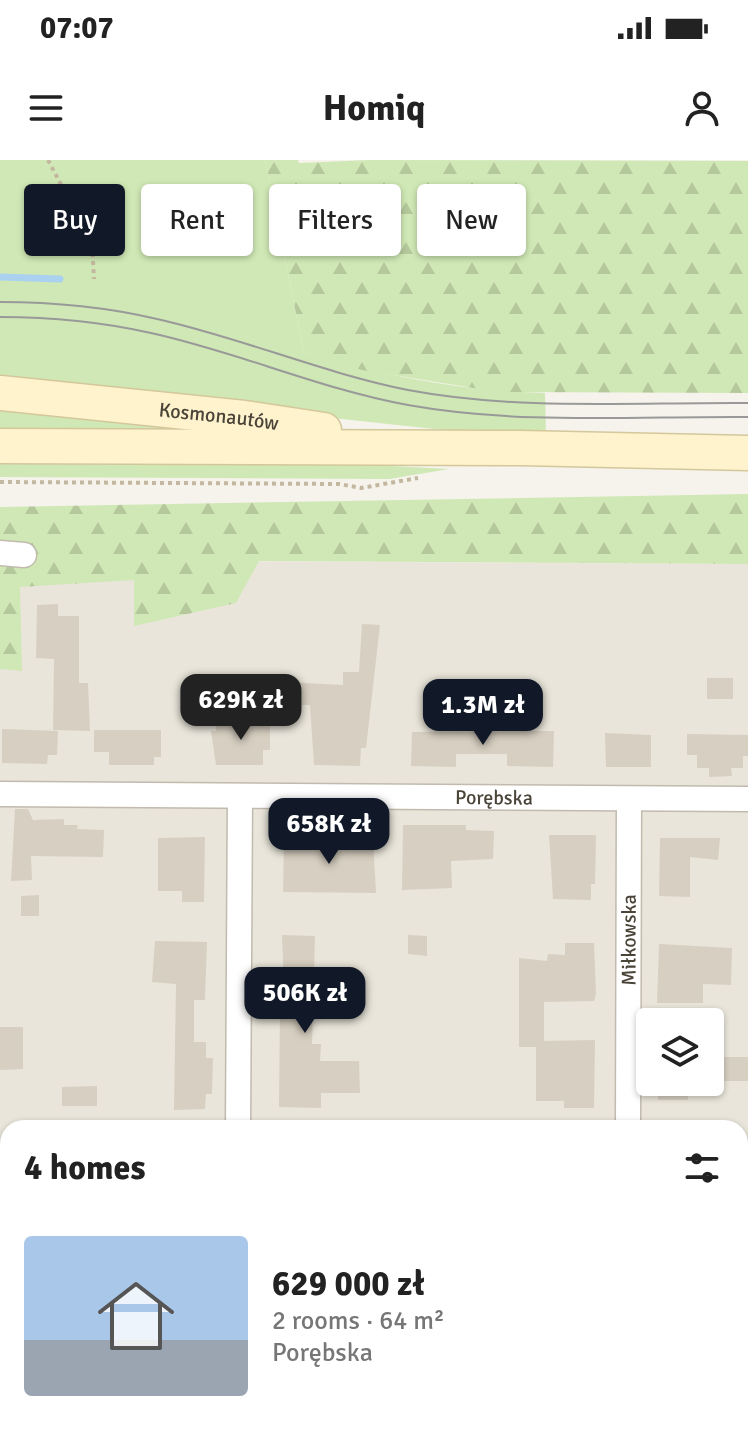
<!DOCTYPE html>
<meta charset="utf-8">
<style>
:root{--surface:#fff;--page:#f2f2f2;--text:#222;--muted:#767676;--accent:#111827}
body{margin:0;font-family:Signika,sans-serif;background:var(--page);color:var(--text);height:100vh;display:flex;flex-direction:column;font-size:30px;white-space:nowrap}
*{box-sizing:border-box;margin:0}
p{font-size:26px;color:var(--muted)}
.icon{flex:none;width:44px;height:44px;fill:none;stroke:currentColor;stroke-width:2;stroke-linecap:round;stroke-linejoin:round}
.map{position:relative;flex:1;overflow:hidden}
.panel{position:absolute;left:0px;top:960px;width:748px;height:314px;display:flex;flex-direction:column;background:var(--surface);border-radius:24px 24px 0 0;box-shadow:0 2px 6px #0004}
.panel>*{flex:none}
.hud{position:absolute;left:24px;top:24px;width:700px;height:72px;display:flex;gap:16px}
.controls{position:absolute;left:636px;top:848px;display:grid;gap:16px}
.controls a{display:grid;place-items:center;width:88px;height:88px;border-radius:8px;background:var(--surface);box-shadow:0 2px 6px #0004;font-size:40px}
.price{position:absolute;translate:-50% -68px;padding:0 18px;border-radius:16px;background:var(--accent);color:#fff;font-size:26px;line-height:52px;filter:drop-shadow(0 2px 4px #0008)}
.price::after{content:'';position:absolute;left:50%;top:48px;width:24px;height:18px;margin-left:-12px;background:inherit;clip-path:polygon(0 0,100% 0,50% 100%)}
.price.current{background:#222;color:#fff}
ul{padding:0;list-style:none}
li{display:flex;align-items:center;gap:24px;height:200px;padding:0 24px}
li span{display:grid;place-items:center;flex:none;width:224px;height:160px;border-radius:8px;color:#555}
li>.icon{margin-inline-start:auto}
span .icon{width:96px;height:96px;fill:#fffc;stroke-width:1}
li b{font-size:34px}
h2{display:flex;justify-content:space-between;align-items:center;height:96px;padding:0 24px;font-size:34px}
.chip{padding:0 28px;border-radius:8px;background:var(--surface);box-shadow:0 2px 6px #0004;font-size:28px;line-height:72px}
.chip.current{background:var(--accent);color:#fff}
.status{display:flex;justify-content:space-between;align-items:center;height:56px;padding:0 40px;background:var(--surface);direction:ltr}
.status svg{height:22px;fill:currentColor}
header{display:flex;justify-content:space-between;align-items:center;height:104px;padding:0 24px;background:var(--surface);font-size:36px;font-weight:800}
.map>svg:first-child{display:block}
.residential{fill:#e9e5da;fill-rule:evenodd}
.green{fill:#d0e8b5}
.forest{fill:url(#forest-firs)}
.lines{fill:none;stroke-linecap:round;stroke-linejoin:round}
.stream{stroke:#aad2f0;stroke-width:7}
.building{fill:#d7cfc1}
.street-casing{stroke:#c1bbae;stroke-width:27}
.secondary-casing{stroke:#d4c79c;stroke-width:37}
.path{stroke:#c3b79f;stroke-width:4;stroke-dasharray:4 4;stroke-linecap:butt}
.street{stroke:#fff;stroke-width:24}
.secondary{stroke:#fef3cd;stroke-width:34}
.tram{stroke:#999;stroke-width:2}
.labels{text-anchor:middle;stroke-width:6;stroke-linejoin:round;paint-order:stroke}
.street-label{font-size:20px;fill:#4a4439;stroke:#fff}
</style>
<div class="status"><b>07:07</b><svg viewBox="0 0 49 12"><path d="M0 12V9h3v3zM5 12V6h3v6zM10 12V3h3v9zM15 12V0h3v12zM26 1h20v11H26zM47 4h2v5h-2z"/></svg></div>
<header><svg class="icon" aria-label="menu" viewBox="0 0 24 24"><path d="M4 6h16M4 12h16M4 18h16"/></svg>Homiq<svg class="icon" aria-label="person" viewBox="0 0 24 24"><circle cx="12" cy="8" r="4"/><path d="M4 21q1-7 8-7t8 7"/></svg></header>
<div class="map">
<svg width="748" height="1273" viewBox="0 0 748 1273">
<defs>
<pattern id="forest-firs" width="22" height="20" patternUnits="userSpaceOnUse" patternTransform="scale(2)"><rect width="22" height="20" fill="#d0e8b5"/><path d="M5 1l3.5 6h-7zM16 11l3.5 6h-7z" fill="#b4c89c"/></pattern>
</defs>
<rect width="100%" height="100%" fill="#f5f3eb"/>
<path class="residential" d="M0 400 748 404V1273H0ZM650 862H710V922H650ZM8 968H740V1266H8Z"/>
<g class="green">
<path d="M0 0H265L304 193C384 216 462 231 545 233L546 276 453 271 0 222Z"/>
<path d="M0 246 239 273 0 271Z"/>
<path d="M0 302 353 304 449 309 389 319 0 317Z"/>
</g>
<g class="forest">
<path d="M265 0H298L299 3 370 0 748 1V233L498 232 362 210 304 193Z"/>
<path d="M748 334V404L259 401 236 443 134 466V420L20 427 22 511 0 509V347Z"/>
</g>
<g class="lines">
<path class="stream" d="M0 117 60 119"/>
</g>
<g class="building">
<path d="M58 444V456H79V523H88L90 571 53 570 54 499 36 498 37 445Z"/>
<path d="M362 464 380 465 366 588H361L360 606 314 605 310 545H288V522L343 525V512H359Z"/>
<rect x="707" y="518" width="26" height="21"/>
<path d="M216 559 270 560V590H263V605H216L211 571H216Z"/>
<path d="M2 569 58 571 57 595H48L47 604 2 603Z"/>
<path d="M94 570H161V597H154V605H109V592H94Z"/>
<path d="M554 571 553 607 507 606V594H456V607L411 606 412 572Z"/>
<path d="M605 573 651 575V607H606Z"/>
<path d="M687 574 748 575V596H743V608H731L732 616 709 617V608H697V595H687Z"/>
<path d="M15 649H28L33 660 64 659V665H78L77 669 104 670 103 697 31 696 32 720 11 721Z"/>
<path d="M403 665H466V670L494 671 493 699 451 701 452 728 402 730Z"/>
<path d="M549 675H596L595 724H591V740L553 739Z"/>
<path d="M205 677 204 742H182V731H158V678Z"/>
<path d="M660 678H720L718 700 690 697V737L659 736Z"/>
<path d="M284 679H373L376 733 283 732Z"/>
<path d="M39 735V756H21V736Z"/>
<path d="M282 775 315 776 312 884H321L320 901H359L360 933H321V948L279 947 280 848H272L273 827H284Z"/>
<path d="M408 775 427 776V796L408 794Z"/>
<path d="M155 781 207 782 205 840H194V882H206V898H213L212 934H206L205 949 174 950 176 824 152 822Z"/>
<path d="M565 783H594L596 834 594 841 544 842V881L595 880 594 948H564V941H536V887H519V798L547 801 548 794 565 795Z"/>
<path d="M659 784 732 788 731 825 703 824V843H657Z"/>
<path d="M0 867H23V909L0 910Z"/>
<rect x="710" y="897" width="38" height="24"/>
<rect x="658" y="922" width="30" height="18"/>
<path d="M97 926V946H62V927Z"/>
</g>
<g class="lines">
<g class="street-casing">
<g id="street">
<path d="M0 393 24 395"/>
<path id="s1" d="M0 634 748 639"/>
<path d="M238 968 240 636"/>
<path id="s2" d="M628 968 629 639"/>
<path d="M179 1273V1266"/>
<path d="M233 1273V1266"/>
<path d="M626 1273V1266"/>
</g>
</g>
<g class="secondary-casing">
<g id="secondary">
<path id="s3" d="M0 233 244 258 324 270"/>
<path d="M0 286 520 288 748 293"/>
</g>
</g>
<g class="path">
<path d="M48 0 92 83 94 119"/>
<path d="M0 322 339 324 361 328 418 318"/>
</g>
<use href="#street" class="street"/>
<use href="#secondary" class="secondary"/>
<g class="tram">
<path d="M0 142C52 142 106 147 157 159 242 178 323 213 408 230 519 251 636 242 748 243"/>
<path d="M0 157C50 157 102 162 151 173 238 192 320 229 408 245 519 265 636 256 748 257"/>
</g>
</g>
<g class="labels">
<g class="street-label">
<text dy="7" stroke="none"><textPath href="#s3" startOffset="220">Kosmonautów</textPath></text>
<text dy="7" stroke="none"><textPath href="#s1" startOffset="494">Porębska</textPath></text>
<text dy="7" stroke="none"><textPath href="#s2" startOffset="188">Miłkowska</textPath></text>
</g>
</g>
</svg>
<div class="controls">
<a><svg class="icon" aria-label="layers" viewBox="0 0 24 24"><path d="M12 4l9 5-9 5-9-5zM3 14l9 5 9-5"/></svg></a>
</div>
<b class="price current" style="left:241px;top:582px">629K zł</b>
<b class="price" style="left:483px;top:587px">1.3M zł</b>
<b class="price" style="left:329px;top:706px">658K zł</b>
<b class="price" style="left:305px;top:875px">506K zł</b>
<div class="hud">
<a class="chip current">Buy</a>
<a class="chip">Rent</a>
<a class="chip">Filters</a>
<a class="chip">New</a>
</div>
<section class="panel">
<h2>4 homes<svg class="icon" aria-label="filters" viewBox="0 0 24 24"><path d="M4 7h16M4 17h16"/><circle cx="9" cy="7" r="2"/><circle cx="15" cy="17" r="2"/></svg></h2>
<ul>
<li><span style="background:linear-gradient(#a9c7e8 65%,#9aa5b1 0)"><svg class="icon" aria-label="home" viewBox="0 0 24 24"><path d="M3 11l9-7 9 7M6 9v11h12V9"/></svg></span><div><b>629 000 zł</b><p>2 rooms · 64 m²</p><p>Porębska</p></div></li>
</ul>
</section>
</div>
